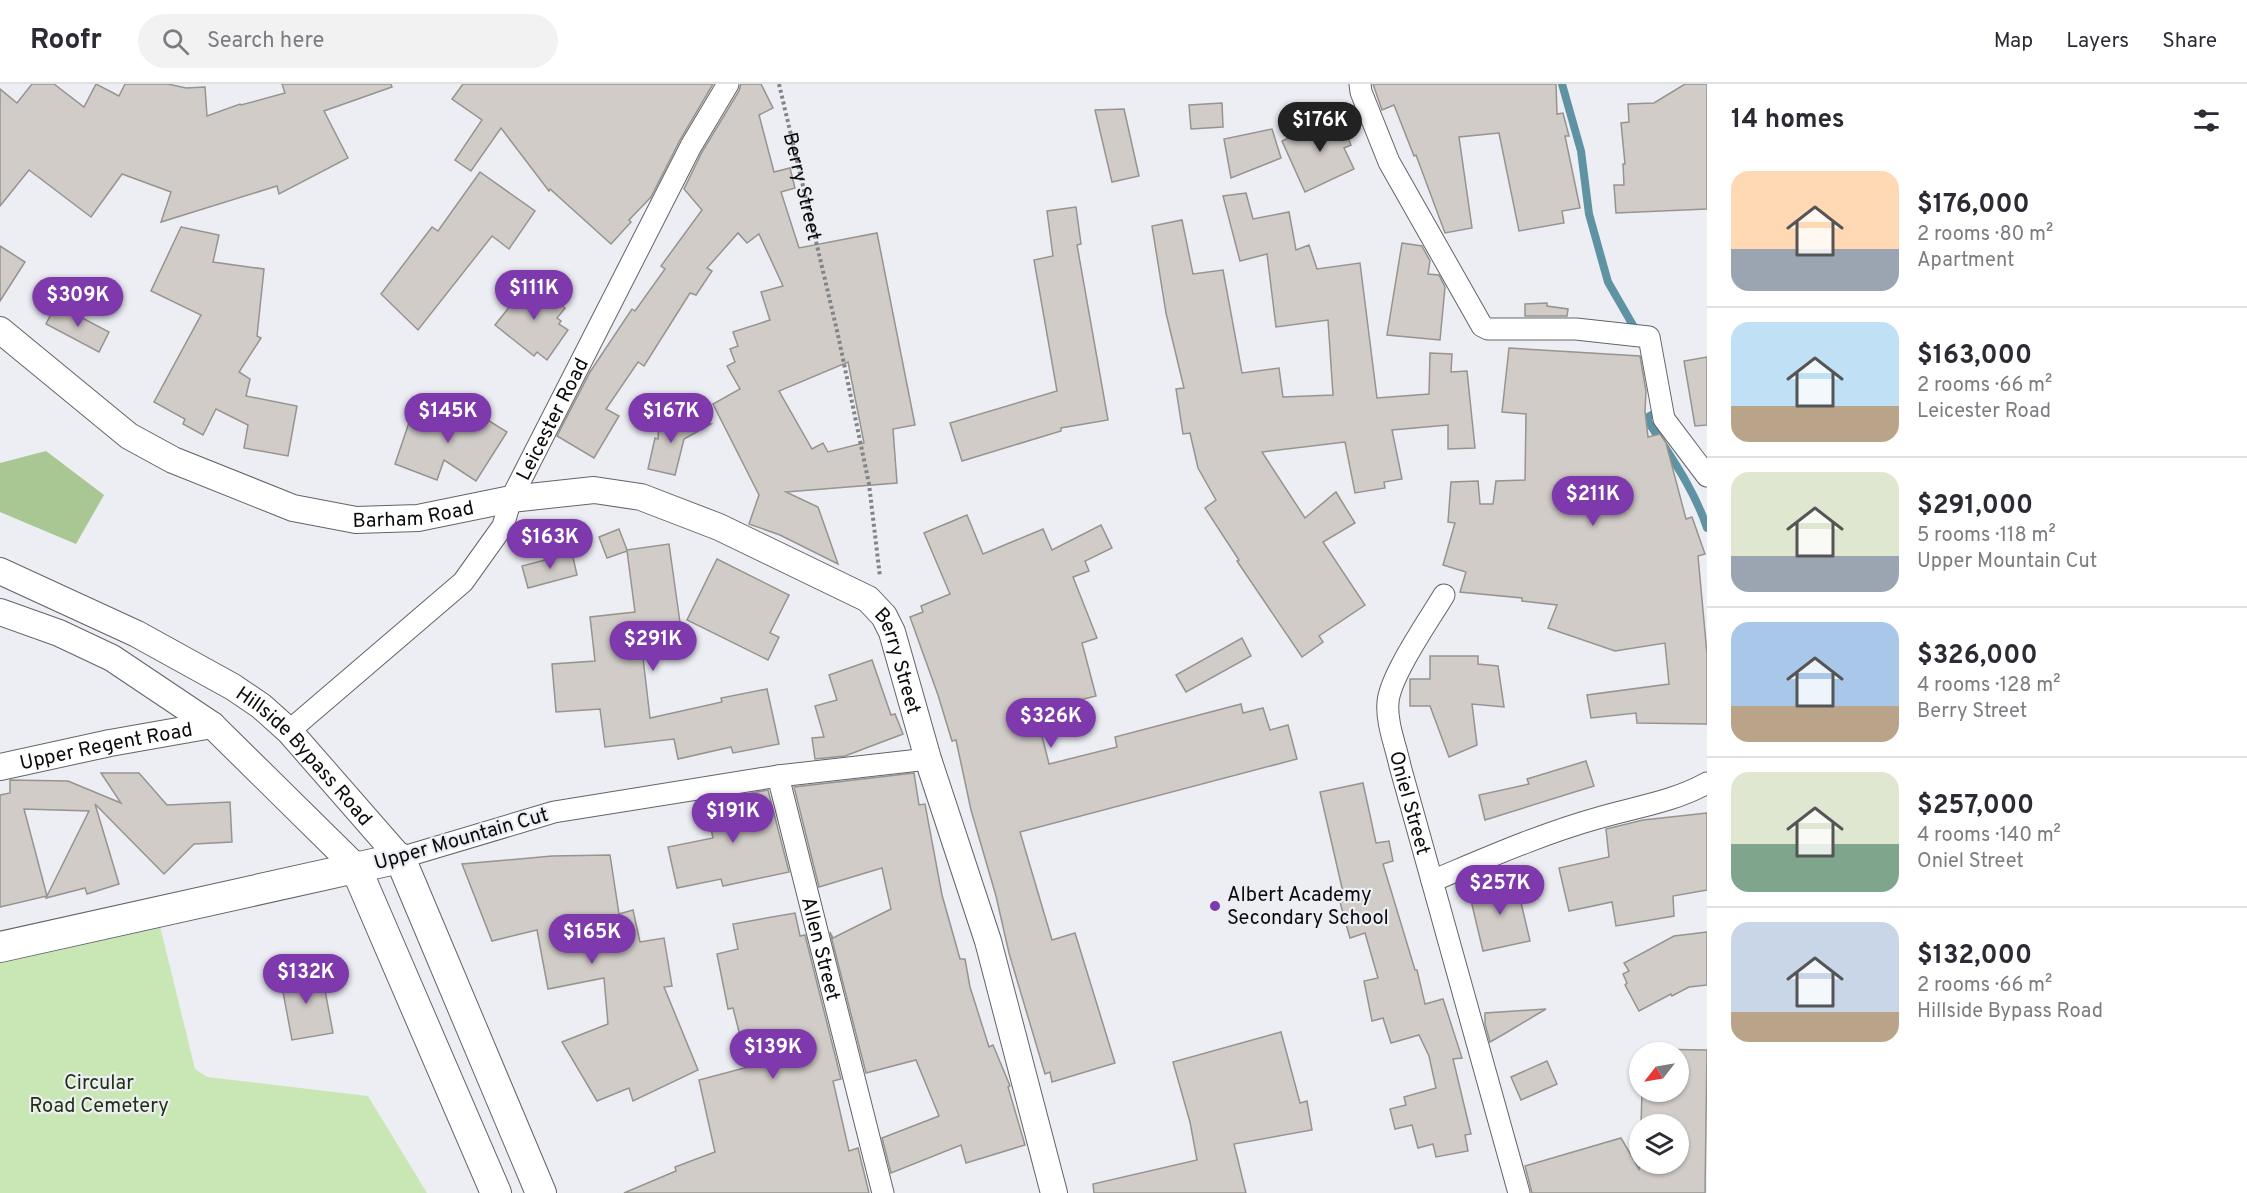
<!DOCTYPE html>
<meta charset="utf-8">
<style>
:root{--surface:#fff;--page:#f2f2f3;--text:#2b2b33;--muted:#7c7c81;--line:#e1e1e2;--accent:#7e39ac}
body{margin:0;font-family:Overpass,sans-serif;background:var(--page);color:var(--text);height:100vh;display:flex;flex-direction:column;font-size:22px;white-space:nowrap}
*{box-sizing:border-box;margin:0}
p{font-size:20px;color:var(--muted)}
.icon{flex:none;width:33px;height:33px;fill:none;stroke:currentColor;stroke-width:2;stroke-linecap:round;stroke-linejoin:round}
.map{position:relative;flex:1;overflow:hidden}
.sheet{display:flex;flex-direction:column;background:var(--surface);width:540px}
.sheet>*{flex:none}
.needle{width:39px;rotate:239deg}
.controls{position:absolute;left:1629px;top:958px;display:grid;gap:12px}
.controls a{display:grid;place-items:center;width:60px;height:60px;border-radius:50%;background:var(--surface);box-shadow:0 2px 4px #0004;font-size:30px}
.price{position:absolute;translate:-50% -51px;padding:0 14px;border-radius:21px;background:var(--accent);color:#fff;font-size:20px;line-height:39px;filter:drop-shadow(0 2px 3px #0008)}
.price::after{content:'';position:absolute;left:50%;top:36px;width:18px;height:14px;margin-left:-9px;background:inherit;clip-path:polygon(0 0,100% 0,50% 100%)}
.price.active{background:#222;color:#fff}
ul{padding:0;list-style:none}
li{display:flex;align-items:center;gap:18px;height:150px;padding:0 24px}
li+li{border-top:2px solid var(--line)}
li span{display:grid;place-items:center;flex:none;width:168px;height:120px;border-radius:18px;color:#555}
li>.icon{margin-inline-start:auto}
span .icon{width:72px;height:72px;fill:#fffc;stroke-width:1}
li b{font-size:26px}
h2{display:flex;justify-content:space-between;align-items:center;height:72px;padding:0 24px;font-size:26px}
header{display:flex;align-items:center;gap:36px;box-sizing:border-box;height:84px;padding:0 30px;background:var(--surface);border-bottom:2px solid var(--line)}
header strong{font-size:28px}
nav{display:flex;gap:33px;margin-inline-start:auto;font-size:21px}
.search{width:420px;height:54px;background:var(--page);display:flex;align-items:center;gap:15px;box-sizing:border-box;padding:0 21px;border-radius:33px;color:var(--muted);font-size:22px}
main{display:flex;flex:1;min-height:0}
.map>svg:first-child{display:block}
.green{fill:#c9e7b4}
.forest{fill:#a8c792}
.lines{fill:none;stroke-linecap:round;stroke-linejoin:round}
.stream{stroke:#5f92a3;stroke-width:8}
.building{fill:#d1ccc8;stroke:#97938f;stroke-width:1.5;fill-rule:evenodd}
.minor-casing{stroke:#626469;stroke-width:23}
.tertiary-casing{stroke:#626469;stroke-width:28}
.secondary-casing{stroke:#626469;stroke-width:32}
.path{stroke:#838488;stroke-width:4;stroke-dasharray:3 3;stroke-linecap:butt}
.minor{stroke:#fff;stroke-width:21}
.tertiary{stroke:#fff;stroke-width:26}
.secondary{stroke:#fff;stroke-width:30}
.poi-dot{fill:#7e39ac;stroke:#eceef4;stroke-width:2}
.labels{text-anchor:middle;stroke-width:4.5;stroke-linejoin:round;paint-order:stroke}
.street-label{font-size:20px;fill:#0b0b0d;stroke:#eceef4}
.poi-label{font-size:20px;fill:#0b0b0d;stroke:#eceef4;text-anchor:start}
.park-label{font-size:20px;fill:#1d310b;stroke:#eceef4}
</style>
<header>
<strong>Roofr</strong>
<div class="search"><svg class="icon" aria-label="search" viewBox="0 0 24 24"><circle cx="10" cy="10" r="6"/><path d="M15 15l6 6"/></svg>Search here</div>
<nav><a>Map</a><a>Layers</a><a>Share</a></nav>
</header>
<main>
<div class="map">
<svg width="1707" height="1109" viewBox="0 0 1707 1109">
<rect width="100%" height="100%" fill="#eceef4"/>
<path class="green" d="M159 838 195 985 207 993 368 1012 427 1109H0V873Z"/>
<path class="forest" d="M46 367 104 411 76 460 0 428V379Z"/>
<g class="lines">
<g class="stream">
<path d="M1562 0 1581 67 1589 130 1608 198 1638 250"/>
<path d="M1661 326 1646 334C1668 369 1694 404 1707 444"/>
</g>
</g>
<g class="building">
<path d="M32 0H54L84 23 96 0 119 12 125 0H168L186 4 205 3 207 32 240 20 241 21 285 9 282 0H391L392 3 324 27 348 74 279 110 277 102 161 138 171 108 122 90 91 133 29 86 0 122V5L17 19Z"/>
<path d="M463 0H713L680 56 651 113 629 136 631 138 611 160 550 105 549 107 501 44 471 87 455 76 482 36 452 15Z"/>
<path d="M741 0H761L773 24 759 31 774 88 790 84 795 104 781 108 799 164 877 149 915 341 893 345 897 399 786 408 818 423 838 480 780 451 749 440 759 411 713 320 740 305 727 282 735 278 730 265 738 262 733 248 770 236 761 208 783 202 759 150 747 159 738 149 707 184 712 187 696 211 690 209 644 282 638 278 606 325 619 332 594 374 557 352 590 288 632 225 635 227 665 185 661 182 702 126 684 105 702 68 739 7ZM848 278 864 359 828 368 823 359 812 365 779 307Z"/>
<path d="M1373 0H1556L1557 30 1563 29 1569 52H1565L1580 124 1562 127 1564 139 1519 147 1499 49 1459 53 1472 144 1445 149 1416 71 1414 72 1394 21 1382 26Z"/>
<path d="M1685 0H1707V125L1616 129 1614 101H1624L1623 80H1625L1621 39 1629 38 1628 20 1654 19Z"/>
<path d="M1222 19 1223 43 1191 45 1189 21Z"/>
<path d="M1124 25 1139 92 1112 98 1095 26Z"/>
<path d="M1338 31 1351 61 1344 64 1354 85 1305 108 1282 57Z"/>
<path d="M1272 45 1281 74 1231 94 1224 55Z"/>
<path d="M480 88 535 127 509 165 492 152 418 246 381 210 432 143 438 147Z"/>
<path d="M1246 109 1253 135 1289 128 1296 166 1309 161 1317 185 1360 179 1377 314 1429 310 1430 269 1452 270 1451 288 1467 287 1475 364 1448 365V341L1392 346 1402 395 1384 398 1385 404 1355 409 1345 358 1262 368 1305 434 1336 408 1355 439 1323 458 1365 521 1319 552 1323 558 1302 573 1237 477 1239 476 1205 424 1216 416 1198 384 1190 349 1183 350 1176 305 1184 304 1166 229 1152 142 1182 136 1193 190 1223 186 1242 289 1279 284 1283 313 1333 311 1328 236 1276 243 1267 170 1240 177 1223 112Z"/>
<path d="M1076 123 1081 160 1077 161 1108 336 1061 344V347L962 377 950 339 1057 307 1034 176 1053 172 1047 127Z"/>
<path d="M181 143 219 151 213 178 264 185 257 252 261 254 239 288 250 295 246 312 297 322 288 372 244 364 248 341 216 325 203 351 183 340 185 335 154 318 201 231 151 207Z"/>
<path d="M1402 159 1422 162 1430 177 1428 190 1439 191 1445 203 1440 256 1387 251Z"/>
<path d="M0 162 25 178 0 217Z"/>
<path d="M531 196 565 224 557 234 561 237 559 240 568 246 547 276 537 268 534 272 495 241Z"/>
<path d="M1547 219V222L1568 225 1567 232H1525V220Z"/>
<path d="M56 220 109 248 99 268 46 240Z"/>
<path d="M1509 264 1640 272 1646 307 1645 327 1648 353 1660 350 1666 359 1686 435 1692 433 1705 470 1698 472 1707 570V640L1637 639 1636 629 1591 634 1587 611 1669 600 1665 559 1615 567 1548 544 1557 521 1522 517V514L1460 508 1466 488 1443 481 1455 439 1448 438 1451 398 1478 397 1480 420H1493L1496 397 1525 396 1526 330 1502 328Z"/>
<path d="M1707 273V341L1695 342 1684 277Z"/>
<path d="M415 321 468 339 475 328 507 348 476 397 444 376 437 396 395 380Z"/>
<path d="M659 334 711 340 684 355 675 391 648 385 655 354 658 355Z"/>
<path d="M967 431 983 470 1043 445 1052 466 1101 441 1112 464 1085 477 1089 487 1073 493 1097 554 1082 559 1096 612 1048 624 1049 629 1037 632 1049 680 1117 663 1115 653 1241 620 1243 629 1263 624 1270 646 1288 641 1297 675 1020 748 1052 856 1075 849 1115 979 1052 998 1050 988 1045 990 1009 869 996 812 971 726 956 656 952 657 938 611 910 533 923 528 921 522 950 510 924 449Z"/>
<path d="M619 445 627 466 669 460 683 560 642 565 650 634 722 618 721 614 767 605 779 660 733 669 731 663 678 675 674 655 605 663 600 625 556 628 552 580 595 577 590 533 635 528 627 467 607 474 599 453Z"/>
<path d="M572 469 577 491 528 504 522 482Z"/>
<path d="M717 475 789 511 770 549 779 553 768 576 687 536Z"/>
<path d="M1242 554 1251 572 1186 608 1176 591Z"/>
<path d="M1430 572H1478V580L1498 582 1504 623 1472 620 1477 661 1449 673 1430 622H1410V595H1430Z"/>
<path d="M872 576 891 631 895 630 903 650 845 672 815 675 812 654 824 653 815 622 837 616 829 591Z"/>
<path d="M1586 677 1594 702 1485 736 1479 711 1529 700 1527 695Z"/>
<path d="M101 689H139L167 721 230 718 232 758 194 760 164 790 95 720 119 800 87 810 85 804 46 814 89 727 24 725 47 812 0 823V711L10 709V696L68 697 121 719Z"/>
<path d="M914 689 919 721 925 720 942 811 960 875H965L970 903 989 963 993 961 1010 1002 1008 1003 1025 1061 966 1079 961 1061 891 1089 882 1054 939 1032 916 976 866 989 830 848 833 854 891 825 882 784 819 803 794 703Z"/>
<path d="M1363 699 1376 759 1389 757 1393 777 1383 780 1415 886H1417L1425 920 1443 915 1462 974 1453 975 1471 1050 1465 1051 1468 1067 1436 1073 1433 1060 1418 1064 1412 1041 1395 1045 1390 1025 1406 1021 1404 1013 1436 1004 1429 972 1419 951 1391 959 1383 934 1372 937 1364 897 1378 894 1365 849 1350 854 1340 818 1345 817 1320 708Z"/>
<path d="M768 706 789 788 723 802 721 795 677 804 668 763 713 754 705 717Z"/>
<path d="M1707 729V806L1673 812 1674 832 1616 842 1612 818 1569 827 1559 784 1609 773 1606 745 1643 736Z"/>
<path d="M610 771 619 830 633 826 640 858 664 854 672 902 664 903 698 986 633 1017 629 1004 597 1017 562 958 608 940 604 894 548 905 537 846 492 857 462 780 552 772Z"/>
<path d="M1516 797 1530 857 1483 867 1469 808Z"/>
<path d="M795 829 800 852 805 851 841 995 833 997 849 1067 858 1064 869 1109H624L676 1087 675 1083 715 1068 699 996 748 983 733 924 728 925 717 870 738 865 733 840Z"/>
<path d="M1707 848V901L1689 903 1672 912 1671 910 1639 927 1625 901 1627 899 1623 890 1629 887 1624 879 1674 852Z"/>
<path d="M321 885 333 949 292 956 280 892Z"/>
<path d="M1546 925 1504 950 1490 958 1485 940V929Z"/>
<path d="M1281 948 1300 1019 1307 1017 1312 1046 1234 1060 1246 1109H1094L1093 1100 1197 1076 1190 1038 1173 978Z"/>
<path d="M1643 965 1707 966 1705 1109H1532L1525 1082 1621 1054 1639 1085 1640 1078V1080H1678V1041H1641L1642 1008H1678V969H1643Z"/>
<path d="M1547 977 1557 1000 1521 1016 1511 993Z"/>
</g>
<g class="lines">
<g class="minor-casing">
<g id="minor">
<path d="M1360 0 1361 8 1389 78 1482 242 1488 245H1576L1649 253 1664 335 1707 392"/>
<path id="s2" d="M1444 511C1429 536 1390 592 1388 618 1386 639 1396 662 1400 682L1519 1109"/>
<path id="s3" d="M289 647 463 498 503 442 511 415 691 62 728 0"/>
<path id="s4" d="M778 692 883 1109"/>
<path d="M400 774 554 728 778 692 928 675"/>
<path d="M1432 797C1487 774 1541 750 1598 734 1635 723 1673 718 1707 699"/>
</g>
</g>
<g class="tertiary-casing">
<g id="tertiary">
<path id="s5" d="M0 246 129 352 173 376 293 424 356 436 418 434 511 415 594 406 641 413 719 443 868 515 884 532 892 548 928 675 988 857 1054 1109"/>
<path id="s6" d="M0 487 137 550 233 603 261 622 289 647 400 774"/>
<path d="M0 528 59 549 112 574 212 641 355 782"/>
<path id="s7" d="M0 683 110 659 212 641"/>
</g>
</g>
<g class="secondary-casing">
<g id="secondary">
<path d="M355 782 496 1109"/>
<path d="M0 863 400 774 541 1109"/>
</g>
</g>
<path class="path" id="s1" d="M779 0 838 251 869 400 880 493"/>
<use href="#minor" class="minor"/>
<use href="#tertiary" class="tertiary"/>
<use href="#secondary" class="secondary"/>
</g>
<circle class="poi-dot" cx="1215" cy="822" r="6"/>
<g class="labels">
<g class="street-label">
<text dy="7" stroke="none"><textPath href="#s1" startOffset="105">Berry Street</textPath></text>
<text dy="7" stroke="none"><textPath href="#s3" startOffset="416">Leicester Road</textPath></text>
<text dy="7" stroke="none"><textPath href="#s5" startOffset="468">Barham Road</textPath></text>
<text dy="7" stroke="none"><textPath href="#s5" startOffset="1018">Berry Street</textPath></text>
<text dy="7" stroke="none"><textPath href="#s7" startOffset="108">Upper Regent Road</textPath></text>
<text dy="7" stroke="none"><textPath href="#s6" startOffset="360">Hillside Bypass Road</textPath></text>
<text dy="7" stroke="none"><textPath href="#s2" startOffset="225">Oniel Street</textPath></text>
<text transform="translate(461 754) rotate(-16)" y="7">Upper Mountain Cut</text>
<text dy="7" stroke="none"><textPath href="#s4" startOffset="178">Allen Street</textPath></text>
</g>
<g class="poi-label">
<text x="1227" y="817">Albert Academy<tspan x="1227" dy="23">Secondary School</tspan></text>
</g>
<g class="park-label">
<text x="99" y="1005">Circular<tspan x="99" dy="23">Road Cemetery</tspan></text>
</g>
</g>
</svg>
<div class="controls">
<a><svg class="needle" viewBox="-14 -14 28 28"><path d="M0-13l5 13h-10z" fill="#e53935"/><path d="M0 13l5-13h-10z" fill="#7c7c81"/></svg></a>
<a><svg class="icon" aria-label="layers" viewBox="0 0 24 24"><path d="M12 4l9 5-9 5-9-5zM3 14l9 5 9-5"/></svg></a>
</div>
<b class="price active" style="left:1320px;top:69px">$176K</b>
<b class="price" style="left:534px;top:237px">$111K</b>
<b class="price" style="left:78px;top:244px">$309K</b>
<b class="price" style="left:448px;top:360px">$145K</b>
<b class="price" style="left:671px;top:360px">$167K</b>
<b class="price" style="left:1593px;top:443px">$211K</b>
<b class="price" style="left:550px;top:486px">$163K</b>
<b class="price" style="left:653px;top:588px">$291K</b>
<b class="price" style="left:1051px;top:665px">$326K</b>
<b class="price" style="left:733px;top:760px">$191K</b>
<b class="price" style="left:1500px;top:832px">$257K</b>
<b class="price" style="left:592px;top:881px">$165K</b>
<b class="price" style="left:306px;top:921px">$132K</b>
<b class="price" style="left:773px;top:996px">$139K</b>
</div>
<section class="sheet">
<h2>14 homes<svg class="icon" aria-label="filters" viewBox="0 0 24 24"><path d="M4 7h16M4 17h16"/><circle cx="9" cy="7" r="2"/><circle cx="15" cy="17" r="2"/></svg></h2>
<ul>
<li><span style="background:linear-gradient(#ffd9b3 65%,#9aa5b1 0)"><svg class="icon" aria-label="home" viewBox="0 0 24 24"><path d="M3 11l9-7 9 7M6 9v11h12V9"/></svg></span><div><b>$176,000</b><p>2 rooms · 80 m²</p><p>Apartment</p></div></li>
<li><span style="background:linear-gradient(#bfe0f5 70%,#b9a48a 0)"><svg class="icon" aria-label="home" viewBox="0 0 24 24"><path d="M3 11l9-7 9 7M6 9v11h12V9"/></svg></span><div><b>$163,000</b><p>2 rooms · 66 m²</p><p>Leicester Road</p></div></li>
<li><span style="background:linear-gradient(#dfe7d0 70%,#9aa5b1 0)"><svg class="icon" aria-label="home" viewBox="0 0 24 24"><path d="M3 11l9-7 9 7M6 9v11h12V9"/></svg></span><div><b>$291,000</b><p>5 rooms · 118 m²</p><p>Upper Mountain Cut</p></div></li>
<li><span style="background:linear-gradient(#a9c7e8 70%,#b9a48a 0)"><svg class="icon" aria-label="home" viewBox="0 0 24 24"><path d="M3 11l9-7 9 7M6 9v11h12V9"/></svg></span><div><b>$326,000</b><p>4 rooms · 128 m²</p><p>Berry Street</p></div></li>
<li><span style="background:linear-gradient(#dfe7d0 60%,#7fa58c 0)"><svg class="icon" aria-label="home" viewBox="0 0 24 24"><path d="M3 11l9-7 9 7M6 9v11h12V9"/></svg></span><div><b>$257,000</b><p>4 rooms · 140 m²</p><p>Oniel Street</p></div></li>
<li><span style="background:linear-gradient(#c9d6e8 75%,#b9a48a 0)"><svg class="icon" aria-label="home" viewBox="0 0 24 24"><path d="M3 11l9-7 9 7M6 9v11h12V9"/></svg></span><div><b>$132,000</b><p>2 rooms · 66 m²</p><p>Hillside Bypass Road</p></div></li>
</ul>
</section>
</main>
